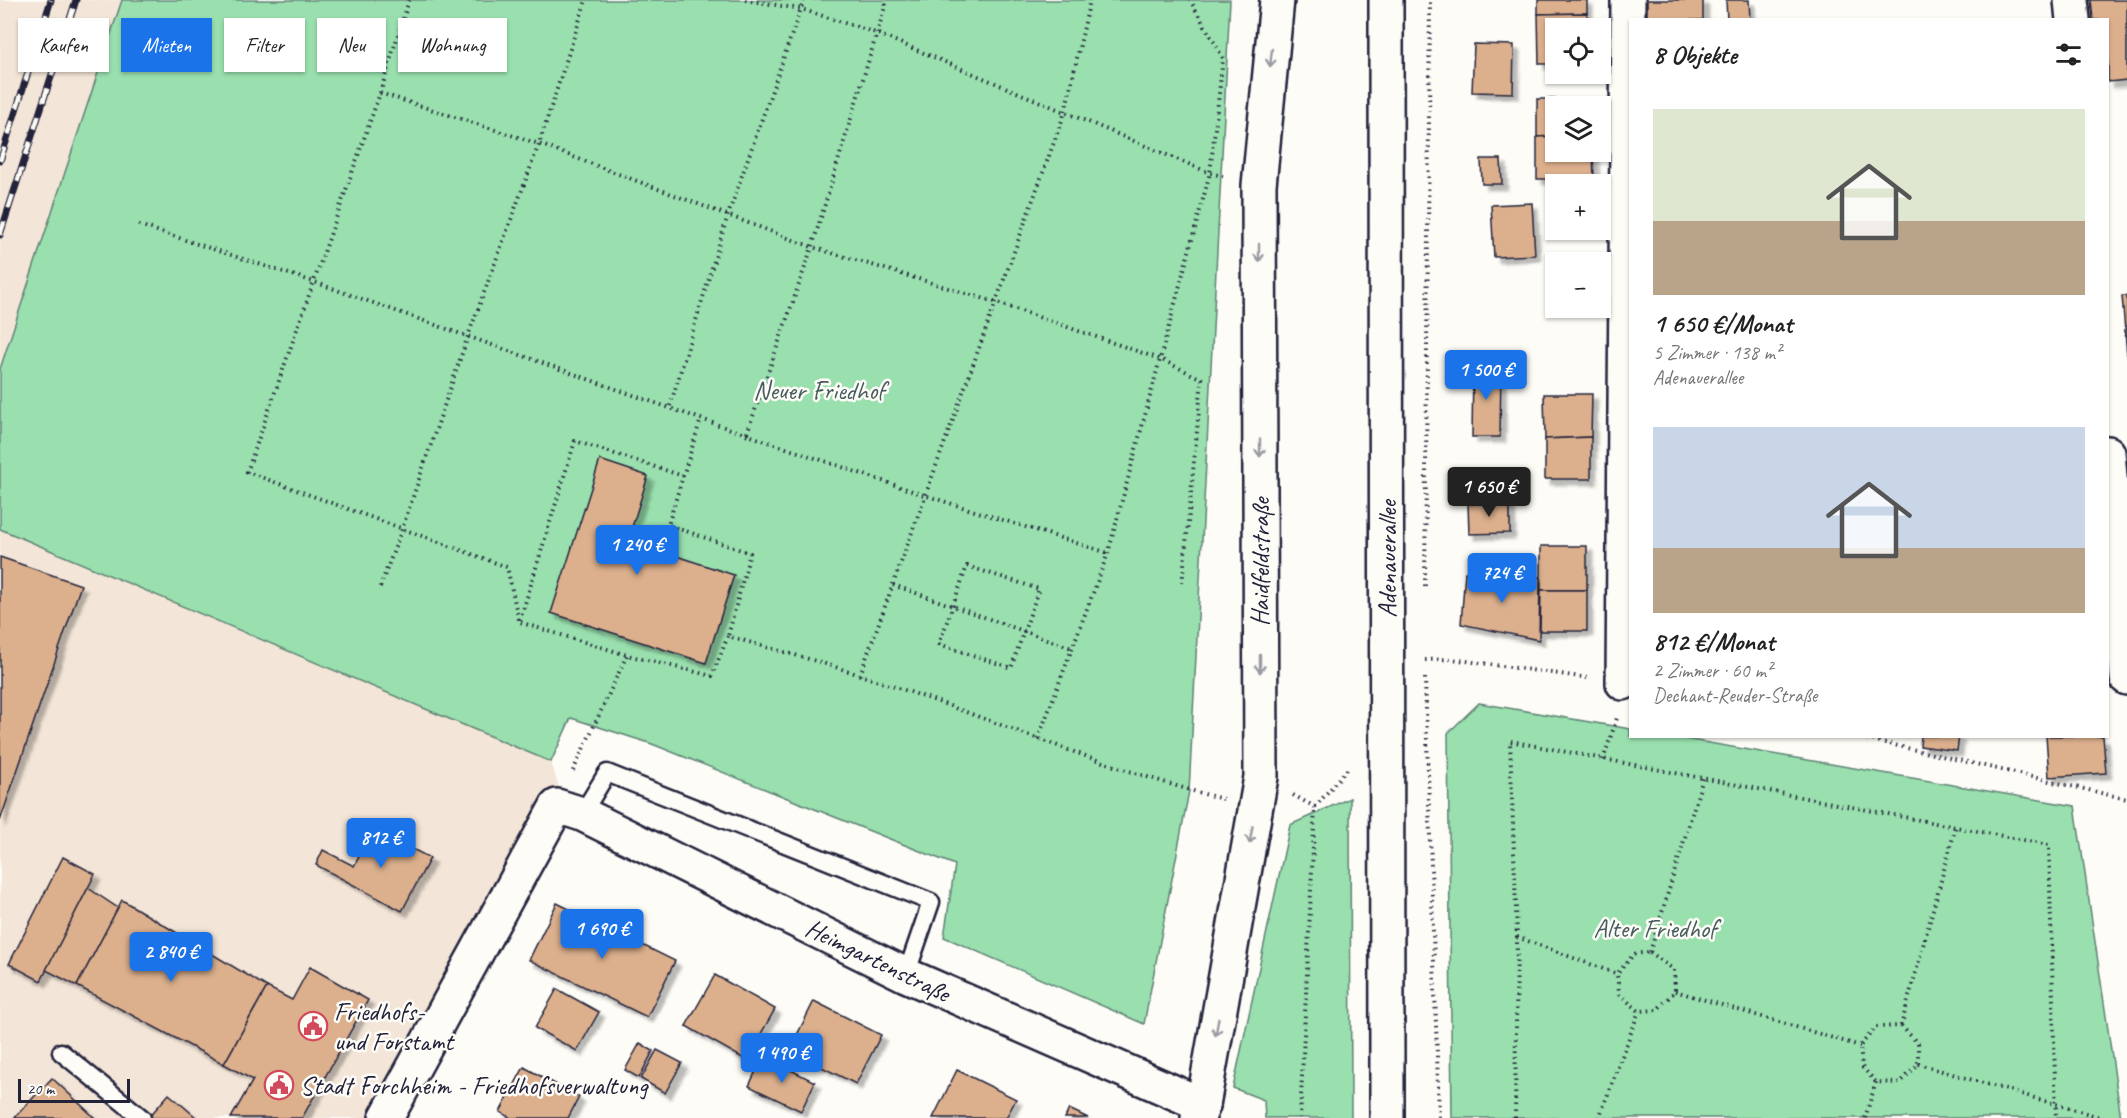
<!DOCTYPE html>
<html lang="de">
<meta charset="utf-8">
<style>
:root{--surface:#fff;--page:#f6f6f6;--text:#222;--muted:#767676;--accent:#1a73e8}
body{margin:0;font-family:Caveat,sans-serif;background:var(--page);color:var(--text);height:100vh;display:flex;flex-direction:column;font-size:22px;white-space:nowrap}
*{box-sizing:border-box;margin:0}
p{font-size:20px;color:var(--muted)}
.icon{flex:none;width:33px;height:33px;fill:none;stroke:currentColor;stroke-width:2;stroke-linecap:round;stroke-linejoin:round}
.map{position:relative;flex:1;overflow:hidden}
.panel{position:absolute;left:1629px;top:18px;width:480px;height:720px;display:flex;flex-direction:column;background:var(--surface);border-radius:0px;box-shadow:0 2px 4px #0004}
.panel>*{flex:none}
.banner{position:absolute;left:18px;top:18px;width:570px;height:54px;display:flex;gap:12px}
.buttons{position:absolute;left:1545px;top:18px;display:grid;gap:12px}
.buttons a{display:grid;place-items:center;width:66px;height:66px;border-radius:0px;background:var(--surface);box-shadow:0 2px 4px #0004;font-size:30px}
.scale{position:absolute;left:18px;bottom:15px;width:112px;box-sizing:border-box;padding-left:6px;border:3px solid #22223b;border-top:0;font-size:16px;line-height:21px;white-space:nowrap;color:#22223b;-webkit-text-stroke:4px #fdfcf7;paint-order:stroke}
.price{position:absolute;translate:-50% -51px;padding:0 14px;border-radius:6px;background:var(--accent);color:#fff;font-size:20px;line-height:39px;filter:drop-shadow(0 2px 3px #0008)}
.price::after{content:'';position:absolute;left:50%;top:36px;width:18px;height:14px;margin-left:-9px;background:inherit;clip-path:polygon(0 0,100% 0,50% 100%)}
.price.current{background:#222;color:#fff}
ul{padding:0;list-style:none}
li{display:grid;align-content:center;gap:12px;height:318px;padding:0 24px}
li span{display:grid;place-items:center;height:186px;border-radius:0px;color:#555}
li>.icon{margin-inline-start:auto}
span .icon{width:108px;height:108px;fill:#fffc;stroke-width:1}
li b{font-size:26px}
h2{display:flex;justify-content:space-between;align-items:center;height:72px;padding:0 24px;font-size:26px}
.chip{padding:0 21px;border-radius:0px;background:var(--surface);box-shadow:0 2px 4px #0004;font-size:21px;line-height:54px}
.chip.current{background:var(--accent);color:#fff}
.map>svg:first-child{display:block}
.built{fill:#f3e5d7}
.green{fill:#99e0ae;stroke:#5e8174;stroke-width:1.5}
.building{fill:#dcb08d;stroke:#22223b;stroke-width:1.5;filter:url(#shadow)}
.lines{fill:none;stroke-linecap:round;stroke-linejoin:round}
.lane-casing{stroke:#22223b;stroke-width:21}
.street-casing{stroke:#22223b;stroke-width:38}
.secondary-casing{stroke:#22223b;stroke-width:38}
.path{stroke:#22223b;stroke-width:4;stroke-dasharray:1.5 4.5;stroke-linecap:butt}
.lane{stroke:#fdfcf7;stroke-width:16}
.street{stroke:#fdfcf7;stroke-width:33}
.secondary{stroke:#fdfcf7;stroke-width:33}
.rail-casing{stroke:#22223b;stroke-width:7}
.rail{stroke:#fdfcf7;stroke-width:4.5;stroke-dasharray:14;stroke-linecap:butt}
.oneway{stroke:#9a9aa2}
.labels{text-anchor:middle;stroke-width:5;stroke-linejoin:round;paint-order:stroke}
.park-label{font-size:26px;fill:#465b5e;stroke:#fdfcf7}
.street-label{font-size:26px;fill:#22223b;stroke:#fdfcf7}
.poi-label{font-size:26px;fill:#22223b;stroke:#fdfcf7;text-anchor:start}
</style>
<div class="map">
<svg width="2127" height="1118" viewBox="0 0 2127 1118">
<defs>
<filter id="shadow"><feDropShadow dx="5.5" dy="5.5" stdDeviation="1.5" flood-color="#0004"/></filter>
</defs>
<rect width="100%" height="100%" fill="#fdfcf7"/>
<filter id="ink" filterUnits="userSpaceOnUse"><feTurbulence type="fractalNoise" baseFrequency=".0167" numOctaves="2"/><feDisplacementMap in="SourceGraphic" scale="12" xChannelSelector="R" yChannelSelector="G"/><feConvolveMatrix kernelMatrix="1 2 1 2 8 2 1 2 1" color-interpolation-filters="sRGB"/></filter>
<g filter="url(#ink)">
<g class="built">
<path d="M0 0H122L0 369Z"/>
<path d="M0 529 551 762 567 814 404 1118H0Z"/>
</g>
<g class="green">
<path d="M122 0H1230L1189 791 1144 1024 944 937 955 865 652 744 571 718 551 762 0 529V369Z"/>
<path d="M1479 703 1630 729V736L1674 737 2075 806 2121 1118H1452L1448 733Z"/>
<path d="M1350 798 1351 1118H1265L1264 1100 1233 1088 1290 825Z"/>
</g>
<g class="building">
<path d="M1538 0H1587V13L1538 14Z"/>
<rect x="1647" y="0" width="56" height="20"/>
<path d="M1726 0H1749L1750 20H1727Z"/>
<path d="M2091 0H2127V80L2108 82V20H2093Z"/>
<path d="M1587 13V28H1556V64H1539L1538 14Z"/>
<path d="M1474 44 1514 45 1513 93 1472 92Z"/>
<path d="M1537 99H1593V106H1556V136L1537 137Z"/>
<path d="M1556 136V152H1593L1594 179H1537V137Z"/>
<path d="M1481 159H1501L1502 184H1482Z"/>
<path d="M1532 203 1535 255 1494 257 1491 205Z"/>
<path d="M2122 296H2127V355Z"/>
<path d="M1473 365 1501 366 1500 437H1472Z"/>
<path d="M1544 394H1592L1591 437 1545 439Z"/>
<path d="M1591 437V479H1545V439Z"/>
<path d="M600 460 648 476 628 540 734 575 706 663 551 613Z"/>
<path d="M1510 503V533L1469 534 1468 504Z"/>
<rect x="1541" y="546" width="46" height="44"/>
<path d="M0 557 81 585 0 821Z"/>
<path d="M1465 572 1540 577 1539 640 1461 624Z"/>
<path d="M1541 590H1587V631H1540Z"/>
<path d="M1921 736H1959L1957 751 1920 746Z"/>
<path d="M2046 736H2103L2106 773 2049 777Z"/>
<path d="M374 829 430 858 402 911 316 865 323 850 354 866Z"/>
<path d="M63 857 95 874 41 981 9 964Z"/>
<path d="M88 888 118 908 77 986 46 970Z"/>
<path d="M122 900 267 987 224 1064 77 986Z"/>
<path d="M557 903 675 961 647 1017 529 960Z"/>
<path d="M310 967 368 1000 302 1118H231L253 1080 224 1064 267 987 292 1000Z"/>
<path d="M715 975 775 1009 746 1060 686 1026Z"/>
<path d="M557 989 599 1012 577 1051 535 1028Z"/>
<path d="M814 1001 881 1035 856 1084 789 1051Z"/>
<path d="M640 1043 653 1051 639 1078 625 1070Z"/>
<path d="M657 1050 682 1063 665 1093 641 1079Z"/>
<path d="M763 1056 815 1082 801 1111 749 1086Z"/>
<path d="M524 1067 579 1097 568 1118H511L500 1112Z"/>
<path d="M957 1070 1016 1099 1006 1118H933Z"/>
<path d="M52 1078 95 1118H14Z"/>
<path d="M169 1094 197 1118H148Z"/>
<path d="M1069 1109 1088 1118H1065Z"/>
</g>
<g class="lines">
<g class="lane-casing">
<g id="lane">
<path d="M582 814 607 773 931 902 906 975"/>
<path d="M61 1052 142 1118"/>
</g>
</g>
<g class="street-casing">
<g id="street">
<path d="M2071 0 2073 20"/>
<path d="M2108 453 2127 678"/>
<path d="M1623 683 1628 0"/>
<path d="M386 1118 557 806 582 814 906 975 1203 1105"/>
<path d="M1198 1118 1203 1105 1261 777 1259 185 1277 0"/>
</g>
</g>
<g class="secondary-casing">
<path id="secondary" d="M1386 0 1387 1118"/>
</g>
<g class="path">
<path d="M409 0 380 93 247 472 507 567 519 622 627 655 712 676 728 636C772 649 816 660 860 675 981 714 1099 767 1223 799"/>
<path d="M745 0 801 9 876 33 1210 173 1223 176"/>
<path d="M380 93 539 144 812 247 995 302 1160 359 1202 379 1182 585"/>
<path d="M139 225 314 282 701 419 924 495 1108 553"/>
<path d="M670 406 728 215 804 0"/>
<path d="M747 433 812 247 887 0"/>
<path d="M683 476 701 419"/>
<path d="M967 566 1039 589 1011 668 939 644Z"/>
<path d="M893 585 1072 648"/>
<path d="M1425 586 1430 0"/>
<path d="M380 587 402 529 468 336 539 144 586 0"/>
<path d="M520 620 575 441 683 476 668 525 750 553 728 636"/>
<path d="M1425 660 1452 659 1588 678"/>
<path d="M860 675 1065 112 1090 0"/>
<path d="M1425 678 1439 1118"/>
<path d="M1855 736 2127 799"/>
<path d="M1038 739 1108 553 1210 173 1223 58 1190 0"/>
<path d="M1603 760 1617 718"/>
<path d="M573 771 627 655"/>
<path d="M1293 795 1315 807 1300 1118"/>
<path d="M1315 807 1350 766"/>
<path d="M1517 937 1617 974"/>
<path d="M1650 952 1674 970 1675 991 1657 1010 1639 1011 1619 994 1617 974 1634 954Z"/>
<path d="M1650 952 1703 778"/>
<path d="M1675 991 1860 1046"/>
<path d="M1901 1026 1956 826"/>
<path d="M1901 1026 1918 1043V1064L1900 1083 1876 1082 1862 1067 1860 1046 1876 1027Z"/>
<path d="M1918 1064 2103 1118"/>
<path d="M1515 1118 1517 937 1510 741 2049 845 2056 1118"/>
<path d="M1599 1118 1639 1011"/>
<path d="M1865 1118 1876 1082"/>
</g>
<use href="#lane" class="lane"/>
<use href="#street" class="street"/>
<use href="#secondary" class="secondary"/>
<g class="rail-casing">
<g id="rail">
<path d="M0 161 51 0"/>
<path d="M0 235 76 0"/>
</g>
</g>
<use href="#rail" class="rail"/>
</g>
<defs><path id="oneway-shaft" d="M-6 0H5M1.5-3L5.5 0L1.5 3" fill="none" stroke-width="1.6" stroke-linecap="round" stroke-linejoin="round" transform="scale(1.5)"/></defs>
<g class="oneway">
<use href="#oneway-shaft" transform="translate(1271 58) rotate(96)"/>
<use href="#oneway-shaft" transform="translate(1259 253) rotate(90)"/>
<use href="#oneway-shaft" transform="translate(1260 448) rotate(90)"/>
<use href="#oneway-shaft" transform="translate(1260 664) rotate(90)"/>
<use href="#oneway-shaft" transform="translate(1251 835) rotate(100)"/>
<use href="#oneway-shaft" transform="translate(1217 1027) rotate(100)"/>
</g>
</g>
<defs>
<g id="civic-ring" transform="scale(1.5)"><circle r="9.5" fill="#fdfcf7" stroke="#d1495b" stroke-width="1.5"/><path d="M-.6-6.5H3V-4.5H.6V-3L4-1V1h2V6H-6V1h2V-1L-.6-3ZM-1.2 2.5V6h2.4V2.5Z" fill="#d1495b"/></g>
</defs>
<g fill-rule="evenodd">
<use href="#civic-ring" x="313" y="1026"/>
<use href="#civic-ring" x="279" y="1085"/>
</g>
<g class="labels">
<g class="park-label">
<text x="819" y="399">Neuer Friedhof</text>
<text x="1655" y="937">Alter Friedhof</text>
</g>
<g class="street-label">
<text transform="translate(1387 559) rotate(-90)" y="9">Adenauerallee</text>
<text transform="translate(1260 562) rotate(-90)" y="9">Haidfeldstraße</text>
<text transform="translate(878 960) rotate(26)" y="9">Heimgartenstraße</text>
</g>
<g class="poi-label">
<text x="334" y="1020">Friedhofs-<tspan x="334" dy="30">und Forstamt</tspan></text>
<text x="300" y="1094">Stadt Forchheim - Friedhofsverwaltung</text>
</g>
</g>
</svg>
<div class="buttons">
<a><svg class="icon" aria-label="locate" viewBox="0 0 24 24"><circle cx="12" cy="12" r="6"/><path d="M12 2v4M12 18v4M2 12h4M18 12h4"/></svg></a>
<a><svg class="icon" aria-label="layers" viewBox="0 0 24 24"><path d="M12 4l9 5-9 5-9-5zM3 14l9 5 9-5"/></svg></a>
<a>+</a>
<a>−</a>
</div>
<div class="scale">20 m</div>
<b class="price" style="left:1486px;top:401px">1 500 €</b>
<b class="price current" style="left:1489px;top:518px">1 650 €</b>
<b class="price" style="left:637px;top:576px">1 240 €</b>
<b class="price" style="left:1502px;top:604px">724 €</b>
<b class="price" style="left:381px;top:869px">812 €</b>
<b class="price" style="left:602px;top:960px">1 690 €</b>
<b class="price" style="left:171px;top:983px">2 840 €</b>
<b class="price" style="left:782px;top:1084px">1 490 €</b>
<div class="banner">
<a class="chip">Kaufen</a>
<a class="chip current">Mieten</a>
<a class="chip">Filter</a>
<a class="chip">Neu</a>
<a class="chip">Wohnung</a>
</div>
<section class="panel">
<h2>8 Objekte<svg class="icon" aria-label="filters" viewBox="0 0 24 24"><path d="M4 7h16M4 17h16"/><circle cx="9" cy="7" r="2"/><circle cx="15" cy="17" r="2"/></svg></h2>
<ul>
<li><span style="background:linear-gradient(#dfe7d0 60%,#b9a48a 0)"><svg class="icon" aria-label="home" viewBox="0 0 24 24"><path d="M3 11l9-7 9 7M6 9v11h12V9"/></svg></span><div><b>1 650 €/Monat</b><p>5 Zimmer · 138 m²</p><p>Adenauerallee</p></div></li>
<li><span style="background:linear-gradient(#c9d6e8 65%,#b9a48a 0)"><svg class="icon" aria-label="home" viewBox="0 0 24 24"><path d="M3 11l9-7 9 7M6 9v11h12V9"/></svg></span><div><b>812 €/Monat</b><p>2 Zimmer · 60 m²</p><p>Dechant-Reuder-Straße</p></div></li>
</ul>
</section>
</div>
